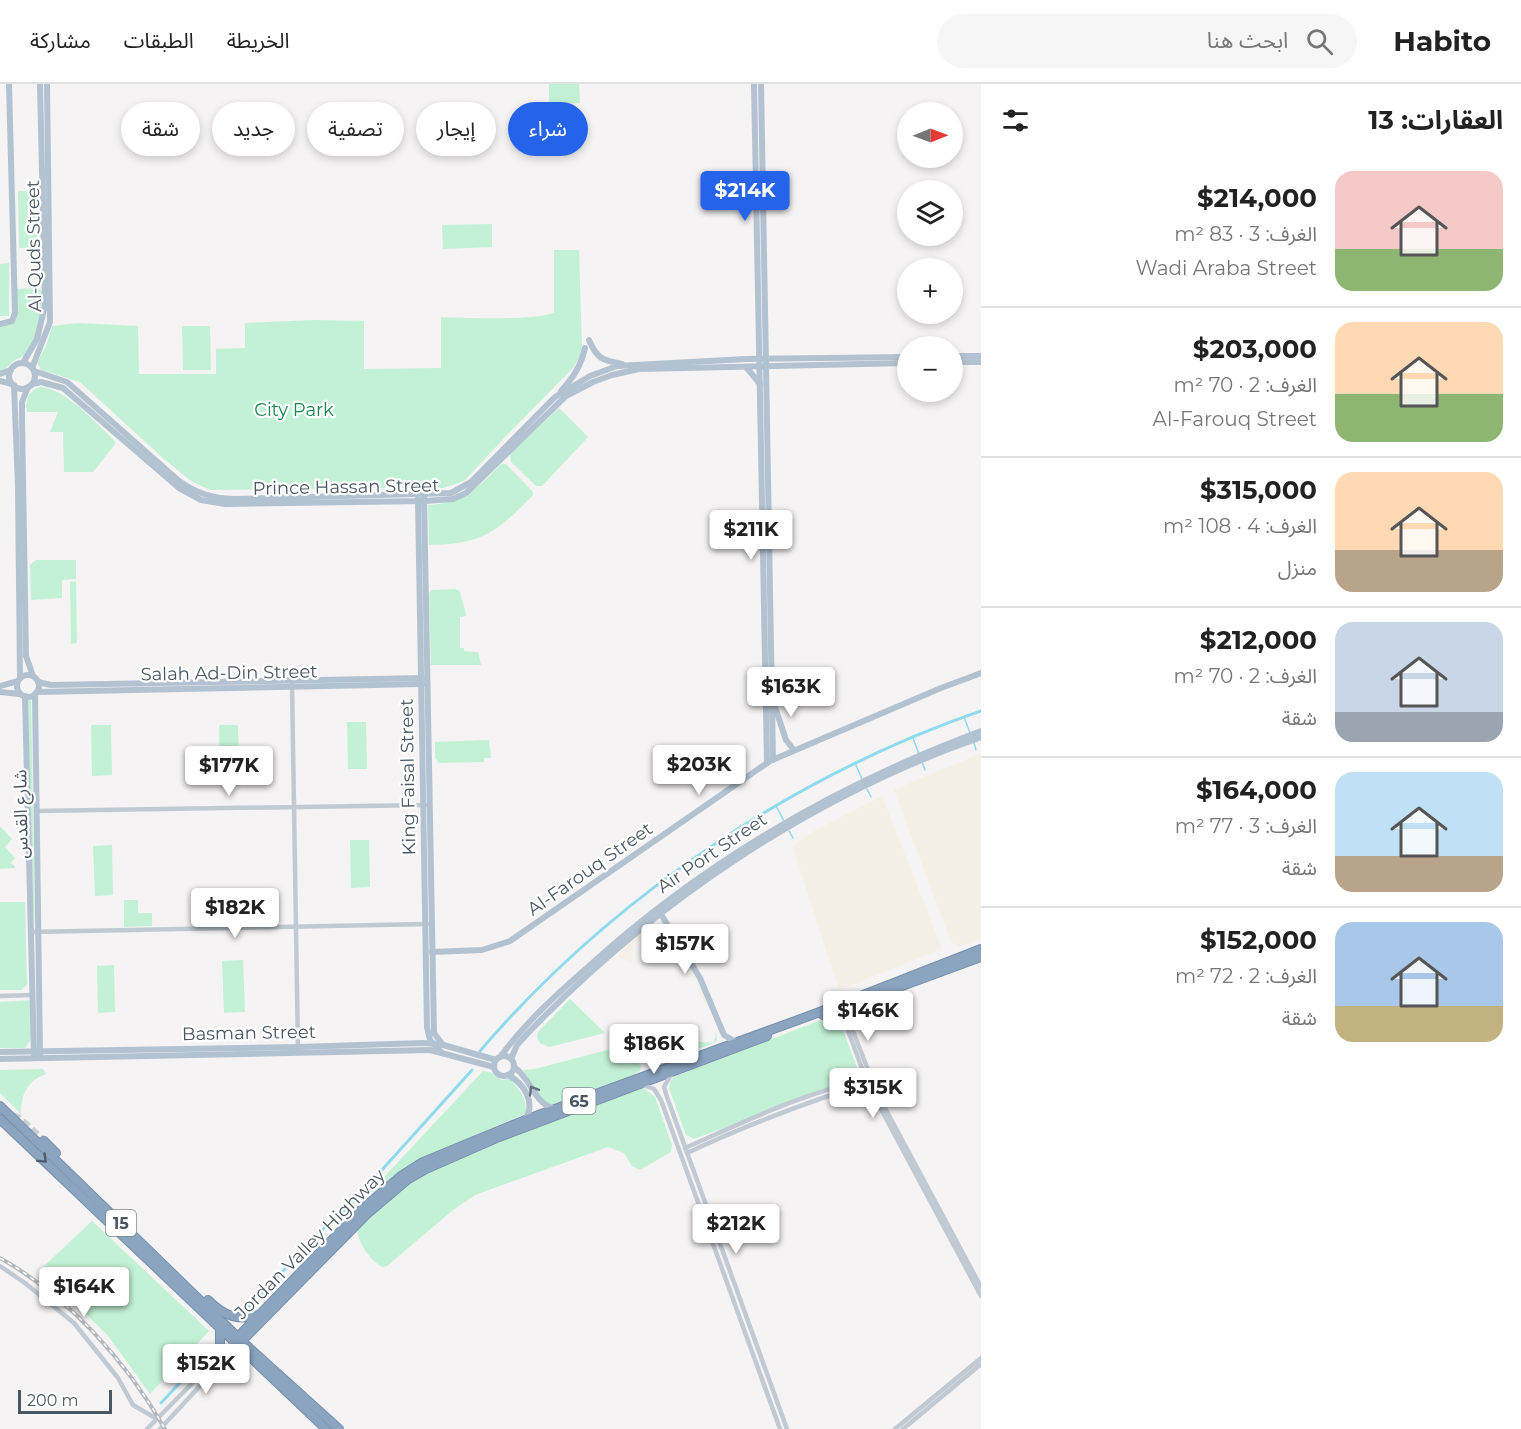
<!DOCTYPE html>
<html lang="ar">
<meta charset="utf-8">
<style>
:root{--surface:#fff;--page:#f6f6f6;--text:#222;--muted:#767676;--line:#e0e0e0;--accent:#2563eb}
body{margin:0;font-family:Montserrat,"Noto Sans Arabic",sans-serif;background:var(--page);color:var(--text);direction:rtl;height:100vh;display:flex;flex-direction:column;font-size:22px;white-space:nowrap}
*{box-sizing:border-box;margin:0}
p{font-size:20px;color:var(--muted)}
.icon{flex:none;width:33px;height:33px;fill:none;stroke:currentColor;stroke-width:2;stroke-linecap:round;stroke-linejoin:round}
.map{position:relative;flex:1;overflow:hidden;direction:ltr}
.panel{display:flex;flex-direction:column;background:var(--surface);width:540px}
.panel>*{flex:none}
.guide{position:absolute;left:18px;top:18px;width:570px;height:54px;direction:rtl;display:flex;gap:12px}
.needle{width:39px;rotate:89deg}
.buttons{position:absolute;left:897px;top:18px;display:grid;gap:12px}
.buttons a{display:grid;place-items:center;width:66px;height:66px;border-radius:50%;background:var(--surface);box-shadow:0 3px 9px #0003;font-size:30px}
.scale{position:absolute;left:18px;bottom:15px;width:94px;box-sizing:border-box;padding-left:6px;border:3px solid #4a5661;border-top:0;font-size:16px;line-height:21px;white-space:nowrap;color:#4a5661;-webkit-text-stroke:4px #fff;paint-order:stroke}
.price{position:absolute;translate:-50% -51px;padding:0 14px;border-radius:6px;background:#fff;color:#222;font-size:20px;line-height:39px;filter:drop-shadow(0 2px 3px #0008)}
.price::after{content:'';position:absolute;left:50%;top:36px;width:18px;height:14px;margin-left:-9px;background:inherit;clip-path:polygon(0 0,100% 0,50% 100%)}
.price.active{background:var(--accent);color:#fff}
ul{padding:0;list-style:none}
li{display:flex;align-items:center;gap:18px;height:150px;padding:0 18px}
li+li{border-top:2px solid var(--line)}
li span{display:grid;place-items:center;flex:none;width:168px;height:120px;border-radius:18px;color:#555}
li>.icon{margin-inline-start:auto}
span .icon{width:72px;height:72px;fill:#fffc;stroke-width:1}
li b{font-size:26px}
h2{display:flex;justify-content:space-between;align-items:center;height:72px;padding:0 18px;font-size:26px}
.chip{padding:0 21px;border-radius:27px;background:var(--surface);box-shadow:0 3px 9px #0003;font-size:21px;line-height:54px}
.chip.active{background:var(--accent);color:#fff}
header{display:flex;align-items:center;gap:36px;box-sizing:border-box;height:84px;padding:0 30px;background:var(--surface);border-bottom:2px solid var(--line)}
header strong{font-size:28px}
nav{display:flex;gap:33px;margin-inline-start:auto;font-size:21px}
.search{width:420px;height:54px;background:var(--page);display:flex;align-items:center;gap:15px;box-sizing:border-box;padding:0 21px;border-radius:33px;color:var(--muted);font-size:22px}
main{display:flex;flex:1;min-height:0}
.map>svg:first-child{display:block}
.green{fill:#c3f1d5}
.sand{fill:#f5f0e5}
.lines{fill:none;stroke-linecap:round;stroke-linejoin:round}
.stream{stroke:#90daee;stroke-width:1.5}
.canal{stroke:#90daee;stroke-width:3}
.highway-tunnel{stroke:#caccce;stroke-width:8;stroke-dasharray:8 4;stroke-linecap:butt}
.highway-casing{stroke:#7690ad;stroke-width:10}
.minor{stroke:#c1cad2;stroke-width:4.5}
.major{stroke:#b3c2d1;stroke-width:6}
.highway{stroke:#8ba5c1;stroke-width:8}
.rail-casing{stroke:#b5b8bd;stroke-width:4}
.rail{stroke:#fff;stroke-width:1.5;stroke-dasharray:4.5;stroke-linecap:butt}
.oneway{stroke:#64717d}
.oneway2{stroke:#505e6b}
.labels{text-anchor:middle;stroke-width:4.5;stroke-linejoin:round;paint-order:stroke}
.shield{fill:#fff;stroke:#808990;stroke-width:1.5}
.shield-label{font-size:16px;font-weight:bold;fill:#4a5661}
.street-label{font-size:18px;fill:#4a5661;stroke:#fff}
.park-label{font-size:18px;fill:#17864f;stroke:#fff}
</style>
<header>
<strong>Habito</strong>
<div class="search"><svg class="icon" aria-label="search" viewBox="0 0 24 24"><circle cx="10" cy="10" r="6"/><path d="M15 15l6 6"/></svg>ابحث هنا</div>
<nav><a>الخريطة</a><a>الطبقات</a><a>مشاركة</a></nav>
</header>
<main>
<section class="panel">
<h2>العقارات: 13<svg class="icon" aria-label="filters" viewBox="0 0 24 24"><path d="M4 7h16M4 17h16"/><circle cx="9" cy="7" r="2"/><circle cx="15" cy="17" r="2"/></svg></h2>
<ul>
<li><span style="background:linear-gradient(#f6c9c9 65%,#8fb573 0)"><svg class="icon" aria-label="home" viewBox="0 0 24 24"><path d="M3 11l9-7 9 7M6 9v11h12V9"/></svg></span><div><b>$214,000</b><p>الغرف: 3 · 83 m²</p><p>Wadi Araba Street</p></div></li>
<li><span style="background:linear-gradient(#ffd9b3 60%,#8fb573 0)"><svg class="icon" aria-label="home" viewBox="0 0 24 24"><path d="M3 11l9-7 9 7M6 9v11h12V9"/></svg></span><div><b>$203,000</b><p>الغرف: 2 · 70 m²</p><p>Al-Farouq Street</p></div></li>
<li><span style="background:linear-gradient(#ffd9b3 65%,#b9a48a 0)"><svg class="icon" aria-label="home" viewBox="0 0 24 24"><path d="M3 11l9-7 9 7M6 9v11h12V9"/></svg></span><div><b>$315,000</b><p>الغرف: 4 · 108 m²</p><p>منزل</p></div></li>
<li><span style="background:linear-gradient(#c9d6e8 75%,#9aa5b1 0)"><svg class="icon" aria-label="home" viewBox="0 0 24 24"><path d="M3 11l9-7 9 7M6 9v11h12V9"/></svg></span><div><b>$212,000</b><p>الغرف: 2 · 70 m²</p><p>شقة</p></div></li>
<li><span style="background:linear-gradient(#bfe0f5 70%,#b9a48a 0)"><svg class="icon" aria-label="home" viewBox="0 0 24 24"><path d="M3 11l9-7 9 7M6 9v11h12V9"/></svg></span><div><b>$164,000</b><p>الغرف: 3 · 77 m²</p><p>شقة</p></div></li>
<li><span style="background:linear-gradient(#a9c7e8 70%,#c2b280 0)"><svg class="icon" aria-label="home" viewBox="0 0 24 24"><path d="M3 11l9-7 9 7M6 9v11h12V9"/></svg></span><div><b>$152,000</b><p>الغرف: 2 · 72 m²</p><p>شقة</p></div></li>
</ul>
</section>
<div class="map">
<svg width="981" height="1345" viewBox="0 0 981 1345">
<rect width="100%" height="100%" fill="#f5f3f3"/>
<g class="green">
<path d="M549 0H579L580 19 549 20Z"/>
<path d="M18 107H36L37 164H19Z"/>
<path d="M492 140V163L443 165 442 141Z"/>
<path d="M554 166H579L582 263 579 274 573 284 509 349 464 397 443 404 210 406 191 397 165 376 80 298 41 286 37 279 47 260 52 242 77 239 138 242 139 290H216V265L245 264V239L314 236 364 237V285L441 284V233C461 234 542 237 554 228Z"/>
<path d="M9 179V232H0V180Z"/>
<path d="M38 204 42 207C42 226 40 254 27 269 24 273 20 273 15 276 9 279 7 286 0 288V240H10L17 205Z"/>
<path d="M182 242H210L211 286H183Z"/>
<path d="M40 303C67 305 95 339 115 357V360L93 388H64L63 348H50L58 328H27C26 315 27 308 40 303Z"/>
<path d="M559 324 588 353 542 402H536L511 378 510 370Z"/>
<path d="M503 380H506L533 408V411C497 448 482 460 429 461L428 421C463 419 477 405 500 381Z"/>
<path d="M36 476H76V495L62 496V514L31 516 30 481Z"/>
<path d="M76 497 77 559 71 560 70 498Z"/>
<path d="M456 505 460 508 466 530V532L460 533V564H464V567L478 568 481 581H431L429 509 432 506Z"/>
<path d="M28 616H31L35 843 33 823Z"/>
<path d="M347 638H366L367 685H348Z"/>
<path d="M91 641H111L112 691 92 692Z"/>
<path d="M219 641H238L239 689H220Z"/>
<path d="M489 656 491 674H484V678L439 679 435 674V658Z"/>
<path d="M0 742 12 755 5 763 15 774 11 779 15 782V784L0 785Z"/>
<path d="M350 756H369L370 803 351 804Z"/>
<path d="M112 761 113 811 95 812 93 762Z"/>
<path d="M124 816H138V829H152V842L124 843Z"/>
<path d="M0 818H25L27 901 21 906H0Z"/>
<path d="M243 876 245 928 224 929 222 877Z"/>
<path d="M114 881 115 928 98 929 97 882Z"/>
<path d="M570 915 605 949 549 963 540 959 537 953 538 948Z"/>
<path d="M31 916V955L25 964H0V918Z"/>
<path d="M831 932H838L857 984 853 996 694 1055 686 1051 669 1004 670 998 674 993Z"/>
<path d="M716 948 717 956 714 959 669 976 659 973 647 961H666L664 955 672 951V954L711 959 714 958Z"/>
<path d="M607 966C621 966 632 971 641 982L640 987 625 995 553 1023 544 1018 523 986 535 985Z"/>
<path d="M43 985 46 990C27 997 21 1010 21 1030L0 1009V986Z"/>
<path d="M483 987 492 989 501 996 509 995C519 1004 527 1015 526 1029L437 1068 408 1084 373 1109 371 1107Z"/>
<path d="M643 1004 655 1013 672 1061 671 1068 640 1086 632 1082 624 1069 608 1063 475 1111 453 1126 387 1182 382 1183C370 1176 359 1160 357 1146L412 1097 443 1080 509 1054Z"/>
<path d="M92 1137 209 1247 150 1310 109 1253 41 1185Z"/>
</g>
<g class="sand">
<path d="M981 669V854L959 863 951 857 894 706Z"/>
<path d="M882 712 942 865 839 906 793 763 803 753Z"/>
<path d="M653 843C658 844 662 844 666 848 680 862 702 903 708 922H706L696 898 675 863H671V859L638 855 637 858 634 857 631 878 618 873C625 862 639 848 653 843Z"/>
</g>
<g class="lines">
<g class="stream">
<path d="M964 633 970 649"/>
<path d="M913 654 919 670"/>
<path d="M974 659 976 666"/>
<path d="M922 678 925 686"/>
<path d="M855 679 862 695"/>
<path d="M867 705 871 713"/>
<path d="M776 722 784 737"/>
<path d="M789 747 793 754"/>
</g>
<g class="canal">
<path d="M480 967C610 815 792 692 981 627"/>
<path d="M241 1231 328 1140 344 1128 472 986"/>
<path d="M161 1319 211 1265"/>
</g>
<path class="highway-tunnel" d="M0 1030 18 1034 44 1057"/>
<g class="highway-casing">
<g id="highway">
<path d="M823 931 981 873"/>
<path d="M0 1022 246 1261 339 1345"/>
<path d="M0 1035 326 1345"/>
<path d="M44 1057 56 1069"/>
<path d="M208 1216C224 1232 237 1237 259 1231"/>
<path d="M220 1246V1270"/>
<path d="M233 1258 361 1126 401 1092 423 1078 525 1036 817 929 981 865"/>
<path d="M237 1262 366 1131 407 1096 426 1085 499 1053 767 952"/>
<path d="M225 1274 234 1270 246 1272"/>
</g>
</g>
<g class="minor">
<path d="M292 600 298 966"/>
<path d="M36 727 426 721"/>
<path d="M31 848 427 840"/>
<path d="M0 912 33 911"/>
<path d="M848 922 851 942 877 1009 981 1203"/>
<path d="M837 927 843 933 867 998"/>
<path d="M672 989 664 1003 667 1013 787 1345"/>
<path d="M643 1001 654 1005 661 1016 780 1345"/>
<path d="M685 1064C744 1038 807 1007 870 995"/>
<path d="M687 1069C746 1041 805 1019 867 999L981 1212"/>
<path d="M0 1182 25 1199 74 1239 118 1294 133 1321 157 1335"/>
<path d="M147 1345 233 1258"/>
<path d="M160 1345 237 1262"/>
<path d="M895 1345 981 1274"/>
<path d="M903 1345 981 1280"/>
</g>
<g class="major">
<path d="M754 0 767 679"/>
<path d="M761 0 773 676"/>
<path d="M0 240 12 237 15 229 9 0"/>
<path d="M589 256C597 275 602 276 622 280"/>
<path d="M952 272H981"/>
<path d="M952 278H981"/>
<path d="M23 279 37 255 45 221 40 0"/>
<circle cx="22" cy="292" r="13"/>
<path d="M746 283 760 300"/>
<path d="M32 284 50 238 47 0"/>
<path d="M34 287 67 298 179 397C197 410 213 414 234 415L451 409 471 398 555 313 590 292 617 282 746 275 908 273"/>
<path d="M0 290 11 286"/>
<path d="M0 297 12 300"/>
<path d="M32 300 41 298 63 304 179 404 201 416 225 420 425 417 453 415 466 409 566 312 593 298 612 291 639 285 908 279"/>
<path d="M14 301 18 403 20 594"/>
<path d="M28 303 22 318V336L26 572 33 592"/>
<path d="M561 307C573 294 581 282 585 264"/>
<path d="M424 413 434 949 443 961"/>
<path d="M418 415 427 943 430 956 441 968"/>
<circle cx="28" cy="602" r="11"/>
<path d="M38 598 51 601 424 594"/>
<path d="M0 602 18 597"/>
<path d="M0 608 20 610"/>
<path d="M37 608 423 600"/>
<path d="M35 610 40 971"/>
<path d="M25 612 34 972"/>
<path d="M775 623 786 656 794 666"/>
<path d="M659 827 700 894 724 951 736 958"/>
<path d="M432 868 482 866 510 857 770 677 941 604 981 589"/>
<path d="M0 968 298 963 423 959 440 960 496 976"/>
<circle cx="504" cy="982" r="10"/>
<path d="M500 973C525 939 557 910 589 882 704 778 836 701 981 647"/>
<path d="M0 975 430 966 494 983"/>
<path d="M511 975 517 961 527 950C653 819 808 714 981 653"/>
<path d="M514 983C531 994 534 1020 555 1025"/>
<path d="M508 991C525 1000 536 1019 525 1036"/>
</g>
<use href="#highway" class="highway"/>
<g class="rail-casing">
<path id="rail" d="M0 1174C69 1213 126 1277 165 1345"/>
</g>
<use href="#rail" class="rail"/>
</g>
<defs><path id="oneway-chevron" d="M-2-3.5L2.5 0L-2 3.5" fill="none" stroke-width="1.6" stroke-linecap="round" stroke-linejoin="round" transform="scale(1.5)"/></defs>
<use class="oneway" href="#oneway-chevron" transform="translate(533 1006) rotate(-121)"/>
<use class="oneway2" href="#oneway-chevron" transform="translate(43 1075) rotate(44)"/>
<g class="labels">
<g class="shield">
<rect x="562.5" y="1004" width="33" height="26" rx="4.5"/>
<rect x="106" y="1126" width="30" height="26" rx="4.5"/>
</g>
<g class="shield-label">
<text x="579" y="1023">65</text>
<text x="121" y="1145">15</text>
</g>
<g class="street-label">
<text transform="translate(34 162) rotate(-91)" y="6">Al-Quds Street</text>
<text transform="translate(346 403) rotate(-1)" y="6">Prince Hassan Street</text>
<text transform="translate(229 589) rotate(-1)" y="6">Salah Ad-Din Street</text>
<text transform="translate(408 693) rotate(-91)" y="6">King Faisal Street</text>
<text transform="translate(21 730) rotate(-91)" y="6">شارع القدس</text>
<text transform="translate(712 769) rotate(-34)" y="6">Air Port Street</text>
<text transform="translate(590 785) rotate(-35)" y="6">Al-Farouq Street</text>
<text transform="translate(249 949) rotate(-1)" y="6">Basman Street</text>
<text transform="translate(310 1160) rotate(-45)" y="6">Jordan Valley Highway</text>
</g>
<g class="park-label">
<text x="294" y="332">City Park</text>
</g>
</g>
</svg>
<div class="buttons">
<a><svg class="needle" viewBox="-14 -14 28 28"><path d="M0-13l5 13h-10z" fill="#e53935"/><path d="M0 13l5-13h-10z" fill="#767676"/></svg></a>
<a><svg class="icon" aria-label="layers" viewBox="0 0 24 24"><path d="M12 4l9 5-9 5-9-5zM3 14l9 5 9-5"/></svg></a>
<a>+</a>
<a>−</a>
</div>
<div class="scale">200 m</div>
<b class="price active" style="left:745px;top:138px">$214K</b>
<b class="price" style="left:751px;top:477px">$211K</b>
<b class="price" style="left:791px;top:634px">$163K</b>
<b class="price" style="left:699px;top:712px">$203K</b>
<b class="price" style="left:229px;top:713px">$177K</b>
<b class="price" style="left:235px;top:855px">$182K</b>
<b class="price" style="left:685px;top:891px">$157K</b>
<b class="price" style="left:868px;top:958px">$146K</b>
<b class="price" style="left:654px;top:991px">$186K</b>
<b class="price" style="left:873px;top:1035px">$315K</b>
<b class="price" style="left:736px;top:1171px">$212K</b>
<b class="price" style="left:84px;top:1234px">$164K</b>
<b class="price" style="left:206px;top:1311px">$152K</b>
<div class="guide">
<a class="chip active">شراء</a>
<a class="chip">إيجار</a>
<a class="chip">تصفية</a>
<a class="chip">جديد</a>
<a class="chip">شقة</a>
</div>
</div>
</main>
